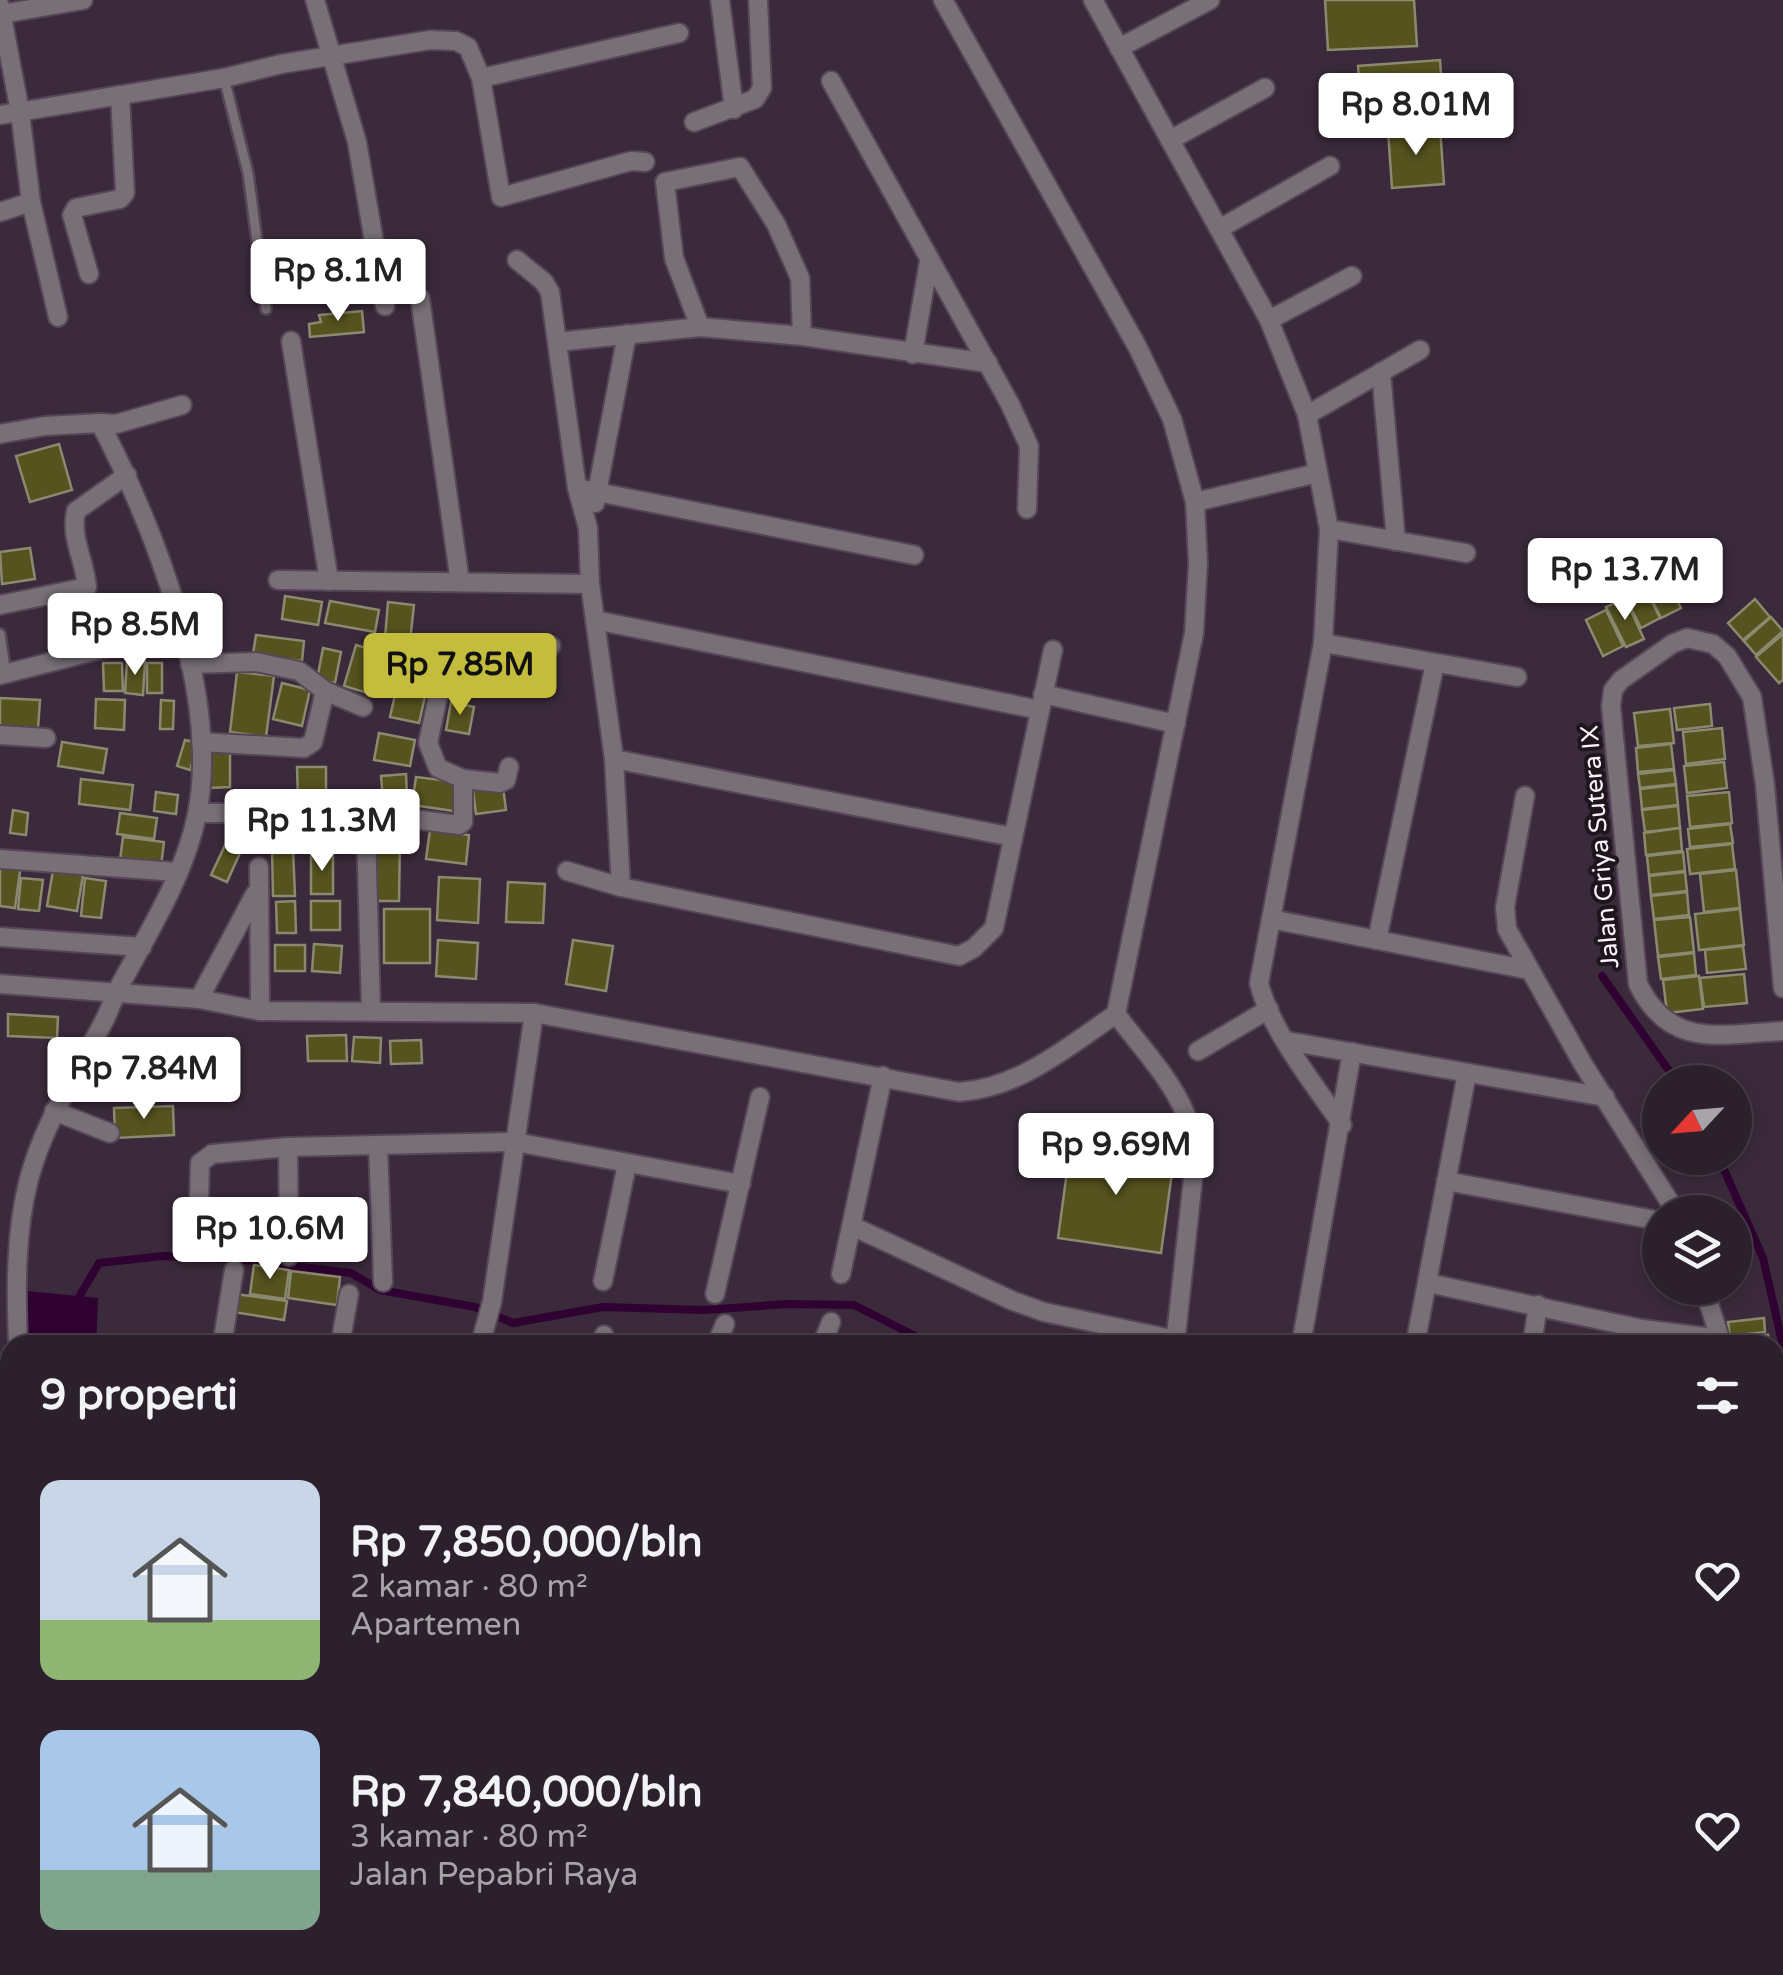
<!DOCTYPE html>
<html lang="id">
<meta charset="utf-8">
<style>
:root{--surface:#2c202c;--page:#382d38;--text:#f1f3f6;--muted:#a6a3a9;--line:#483e48;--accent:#c4bc3d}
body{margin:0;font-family:"Varela Round",sans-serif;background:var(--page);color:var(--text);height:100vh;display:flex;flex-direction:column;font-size:38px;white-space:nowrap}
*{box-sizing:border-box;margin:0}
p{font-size:32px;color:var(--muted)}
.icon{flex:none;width:55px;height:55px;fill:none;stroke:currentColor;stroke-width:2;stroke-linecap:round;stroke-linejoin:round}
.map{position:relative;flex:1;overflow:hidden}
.sheet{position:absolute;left:0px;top:1335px;width:1785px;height:640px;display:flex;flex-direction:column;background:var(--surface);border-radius:30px 30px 0 0;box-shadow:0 5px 15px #0003,0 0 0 2px var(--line)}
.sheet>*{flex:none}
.needle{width:65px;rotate:244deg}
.buttons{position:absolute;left:1642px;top:1065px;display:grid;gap:20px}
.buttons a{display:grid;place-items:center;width:110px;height:110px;border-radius:50%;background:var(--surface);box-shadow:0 5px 15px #0003,0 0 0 2px var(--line);font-size:50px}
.price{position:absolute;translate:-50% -85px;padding:0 22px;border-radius:10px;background:#fff;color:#222;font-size:32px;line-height:65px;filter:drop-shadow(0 2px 5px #0008)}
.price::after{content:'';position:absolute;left:50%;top:60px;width:30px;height:22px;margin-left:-15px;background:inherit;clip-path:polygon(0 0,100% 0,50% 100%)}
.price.on{background:var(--accent);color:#111}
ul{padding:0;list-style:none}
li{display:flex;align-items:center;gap:30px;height:250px;padding:0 40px}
li span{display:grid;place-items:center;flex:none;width:280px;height:200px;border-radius:20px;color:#555}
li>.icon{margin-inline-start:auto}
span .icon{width:120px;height:120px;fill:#fffc;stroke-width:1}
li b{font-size:42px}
h2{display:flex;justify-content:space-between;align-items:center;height:120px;padding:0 40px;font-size:42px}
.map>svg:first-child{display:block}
.water{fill:#2f0231}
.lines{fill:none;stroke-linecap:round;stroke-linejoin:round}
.stream{stroke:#2f0231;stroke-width:8}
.building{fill:#56531f;stroke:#8b8a70;stroke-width:2.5}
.lane-casing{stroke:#564656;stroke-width:14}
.street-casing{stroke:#564656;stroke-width:22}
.lane{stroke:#786f77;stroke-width:9}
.street{stroke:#786f77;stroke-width:18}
.labels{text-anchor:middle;stroke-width:8;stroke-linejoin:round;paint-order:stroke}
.street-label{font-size:25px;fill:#fcf1fc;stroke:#1d161d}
</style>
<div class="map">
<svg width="1783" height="1975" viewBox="0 0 1783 1975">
<rect width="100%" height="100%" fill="#3b2a3b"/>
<path class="water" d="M27 1291 98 1298 96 1345H29Z"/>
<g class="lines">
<g class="stream">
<path d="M1602 976 1677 1082"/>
<path d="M1719 1158 1763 1258 1783 1346"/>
<path d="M79 1297 99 1263 163 1256 245 1260 351 1273 380 1290 475 1307 513 1323 603 1307 704 1310 787 1304 854 1305 933 1345"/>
<path d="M1775 1640H1783"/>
</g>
</g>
<g class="building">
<path d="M1325 0H1414L1417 46 1328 50Z"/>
<path d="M1440 60 1444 116 1362 122 1358 66Z"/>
<path d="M1440 127 1444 184 1392 188 1388 131Z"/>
<path d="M362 311 364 332 310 337 309 324 321 322 319 315Z"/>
<path d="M59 444 72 490 30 502 16 456Z"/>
<path d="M30 548 35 579 2 584 0 552Z"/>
<path d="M1667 582 1681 608 1661 618 1648 592Z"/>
<path d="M1646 590 1660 618 1641 628 1627 600Z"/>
<path d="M285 596 322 602 318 625 282 619Z"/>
<path d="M1625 598 1644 639 1626 647 1606 607Z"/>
<path d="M1755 599 1770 617 1743 640 1728 623Z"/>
<path d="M330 601 379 610 375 632 325 623Z"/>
<path d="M388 602 414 605 410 641 385 638Z"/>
<path d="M1606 610 1623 646 1603 656 1586 620Z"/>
<path d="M1771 617 1783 631 1756 655 1744 641Z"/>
<path d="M1783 634V680L1779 683 1756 657Z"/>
<path d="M256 635 304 641 302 661 253 654Z"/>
<path d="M356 645 383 653 371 694 344 686Z"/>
<path d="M403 646 434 655 427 682 395 673Z"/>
<path d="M323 648 341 652 335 683 317 680Z"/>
<path d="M127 661 145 662 143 695 125 693Z"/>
<path d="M103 663H122L123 691H104Z"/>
<rect x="147" y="663" width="15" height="30"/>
<path d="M237 672 274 676 266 737 230 732Z"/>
<path d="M282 683 310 690 302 726 273 719Z"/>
<path d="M397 686 426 692 419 723 390 717Z"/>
<path d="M0 698 40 700 38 729 0 727Z"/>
<path d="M96 699 125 700 124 730 95 728Z"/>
<path d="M161 700 174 701 173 729H160Z"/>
<path d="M451 702 474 707 469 734 446 730Z"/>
<path d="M1710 704 1712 726 1677 730 1674 708Z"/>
<path d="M1670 709 1674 743 1638 746 1634 713Z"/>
<path d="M1722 728 1725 759 1686 764 1683 732Z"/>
<path d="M379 733 415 740 410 766 374 760Z"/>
<path d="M185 740 198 743 190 770 177 766Z"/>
<path d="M62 742 107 749 103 773 58 766Z"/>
<path d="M1671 744 1674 769 1638 772 1636 748Z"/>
<path d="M209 749H230V787L210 788Z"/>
<path d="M1724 762 1727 788 1687 793 1684 766Z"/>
<path d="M297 767H326V800H298Z"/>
<path d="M1674 770 1676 784 1640 788 1638 774Z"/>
<path d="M406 774 407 798 383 800 381 776Z"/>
<path d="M416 777 458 782 454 811 412 805Z"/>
<path d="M81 779 133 785 130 810 79 804Z"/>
<path d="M1676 785 1678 805 1642 809 1640 789Z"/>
<path d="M503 787 506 810 476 814 473 790Z"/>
<path d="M156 792 178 795 176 814 154 811Z"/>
<path d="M1729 792 1732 823 1690 827 1687 796Z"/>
<path d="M1678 806 1680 828 1645 832 1642 810Z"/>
<path d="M13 810 28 813 26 835 10 833Z"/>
<path d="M120 813 157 818 154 839 117 834Z"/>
<path d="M269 819H293V844L269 843Z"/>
<path d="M311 822 349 823 348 848 310 847Z"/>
<path d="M1730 824 1733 843 1690 847 1688 829Z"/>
<path d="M1680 828 1682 851 1646 855 1644 833Z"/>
<path d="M430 830 469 835 466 864 426 859Z"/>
<path d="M123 837 164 842 161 866 120 860Z"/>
<path d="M376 837 400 838 399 901H375Z"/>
<path d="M228 839 243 846 227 882 211 875Z"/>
<path d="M1732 844 1735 869 1690 874 1687 849Z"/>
<path d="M293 849 295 896H273L272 850Z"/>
<path d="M1683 852 1685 871 1649 875 1647 856Z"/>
<rect x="311" y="855" width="22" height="39"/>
<path d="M0 862 21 864 15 908 0 906Z"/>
<path d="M53 870 83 875 77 911 47 906Z"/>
<path d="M1736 870 1740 908 1704 912 1700 874Z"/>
<path d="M1685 872 1687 891 1651 895 1649 876Z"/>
<path d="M439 877 480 879 478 923 437 920Z"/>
<path d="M21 878 43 880 39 911 18 909Z"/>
<path d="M85 878 106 881 101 918 81 916Z"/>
<path d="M508 882 545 884 543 923 506 922Z"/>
<path d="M1687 892 1689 915 1654 919 1651 896Z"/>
<path d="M295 901 296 933H277L276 902Z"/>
<rect x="311" y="901" width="29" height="29"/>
<rect x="384" y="909" width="46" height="54"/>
<path d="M1740 909 1744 945 1699 950 1695 914Z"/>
<path d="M1690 917 1694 952 1658 956 1654 920Z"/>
<path d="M438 940 478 943 476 979 436 976Z"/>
<path d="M573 940 613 946 606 991 566 984Z"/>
<path d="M314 944 342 946 340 973 312 971Z"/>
<rect x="275" y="945" width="30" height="26"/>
<path d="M1743 946 1746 969 1707 973 1705 950Z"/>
<path d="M1694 953 1696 975 1661 979 1658 957Z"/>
<path d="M1744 974 1747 1003 1704 1007 1700 978Z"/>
<path d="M1699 976 1703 1009 1667 1013 1663 980Z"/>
<path d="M8 1014 58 1017 57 1038 8 1036Z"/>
<path d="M346 1035 347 1061H308L307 1036Z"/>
<path d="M354 1037 381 1038 380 1063 352 1061Z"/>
<path d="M421 1040 422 1063 391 1064 390 1041Z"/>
<path d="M173 1106 174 1135 115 1138 114 1108Z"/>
<path d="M1071 1142 1174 1158 1161 1253 1058 1238Z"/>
<path d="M254 1265 289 1270 285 1299 250 1294Z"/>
<path d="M291 1271 340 1277 337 1305 288 1298Z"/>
<path d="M235 1294 287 1301 284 1320 233 1312Z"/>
<path d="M1764 1318 1765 1332 1730 1336 1728 1322Z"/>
<path d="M1768 1335 1769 1345H1733L1732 1339Z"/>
<path d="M82 1965H114L115 1975H83Z"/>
</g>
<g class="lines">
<g class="lane-casing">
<g id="lane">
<path d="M224 78 248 173 266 309"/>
<path d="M0 634 6 675"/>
<path d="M276 1975V1972"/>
</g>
</g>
<g class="street-casing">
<g id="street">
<path d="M315 0 357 142 385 306"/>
<path d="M720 0 734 109"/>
<path d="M1093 0 1269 320 1307 415 1329 529 1323 643 1259 983C1270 1030 1315 1085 1342 1125"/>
<path d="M0 6 20 112 31 202 58 317"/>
<path d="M2 14 83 0"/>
<path d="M1119 48 1210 0"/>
<path d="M481 78 679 33"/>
<path d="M831 81 1010 404 1029 446 1027 509"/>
<path d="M0 115 224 78 281 64 430 40 456 41 468 47 481 78 501 197 631 161 645 162"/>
<path d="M694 122 755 99 762 88 758 0"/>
<path d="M1170 140 1265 88"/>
<path d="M0 212 31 202"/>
<path d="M1219 229 1330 166"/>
<path d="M517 260 544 282 550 292 577 488 588 528 590 584 614 759 621 887"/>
<path d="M89 274 72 215 76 208 120 199 125 193 120 95"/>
<path d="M420 298 460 582"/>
<path d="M1269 320 1352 276"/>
<path d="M700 327 674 258 665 182 740 167 776 224 800 278 802 336"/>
<path d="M291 341 329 581"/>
<path d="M557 342 700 327 802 336 988 363"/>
<path d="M913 354 929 261"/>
<path d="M1381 372 1396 541"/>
<path d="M1307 415 1420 350"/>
<path d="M100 423 116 424 182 405"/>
<path d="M0 434 45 426 100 423C154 527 221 696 197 814 185 875 148 933 119 987 113 998 110 1010 104 1021 77 1073 44 1122 29 1179 15 1232 16 1291 18 1345"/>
<path d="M577 488 914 555"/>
<path d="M1195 502 1318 473"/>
<path d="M595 503 627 334"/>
<path d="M1329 529 1466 553"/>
<path d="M278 580 590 584"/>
<path d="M0 605 87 587C85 560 70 539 76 511L127 475"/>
<path d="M595 620 1040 710"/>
<path d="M1323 643 1517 677"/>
<path d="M190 664 256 662 299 671 325 691 363 707"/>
<path d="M0 675 184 628"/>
<path d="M1043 694 1176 724"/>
<path d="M0 735 46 738"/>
<path d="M201 742 304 748 313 742 325 691"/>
<path d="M614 759 1013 837"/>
<path d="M463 779 500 783 506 780 509 767"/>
<path d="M1525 796 1505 907 1507 929 1583 1064 1676 1212"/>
<path d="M198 813H367L459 825 463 822V779L438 768 428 743 446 659 459 654 551 646"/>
<path d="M366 830 371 1010"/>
<path d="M0 859 177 872"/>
<path d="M259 867 260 1011"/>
<path d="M567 871 621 887 959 956 974 948 994 928 1053 650"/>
<path d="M1271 919 1529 970"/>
<path d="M0 937 142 947"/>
<path d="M1377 940 1435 663"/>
<path d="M0 984 199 999 260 1011 534 1013 959 1092C1020 1088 1067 1047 1116 1014L1194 633 1198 563 1195 502 1172 419 1137 346 943 0"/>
<path d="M1783 988 1765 785 1752 697 1727 656 1713 644 1687 638 1672 644 1621 680 1613 690 1611 706 1638 984C1670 1050 1721 1034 1783 1031"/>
<path d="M199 999 255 894"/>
<path d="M1116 1014C1139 1045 1170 1077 1185 1113 1192 1131 1192 1150 1194 1169L1175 1345"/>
<path d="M1287 1041 1605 1097"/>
<path d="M1198 1051 1269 1009"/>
<path d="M54 1111 110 1133"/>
<path d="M378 1145 383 1282"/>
<path d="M288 1147 289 1256"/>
<path d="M1446 1181 1660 1221"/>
<path d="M852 1226 1013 1301 1044 1312 1176 1340"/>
<path d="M198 1240 200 1163 212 1154 288 1147 515 1142 741 1184"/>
<path d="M841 1274 883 1076"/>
<path d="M603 1281 627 1164"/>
<path d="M1428 1283 1642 1329 1721 1339"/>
<path d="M1704 1288 1722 1345"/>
<path d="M715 1294 760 1097"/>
<path d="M222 1345 234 1270"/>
<path d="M340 1345 349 1294"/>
<path d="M480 1345 492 1302 534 1013"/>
<path d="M600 1345 604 1335"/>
<path d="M716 1345 725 1324"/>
<path d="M822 1345 831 1322"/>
<path d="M1301 1345 1352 1052"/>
<path d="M1415 1345 1467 1073"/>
<path d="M1532 1345 1538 1305"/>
<path d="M0 1502 10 1466"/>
<path d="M0 1673 10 1674"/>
<path d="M0 1765 10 1820"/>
<path d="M1775 1797H1783"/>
<path d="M1775 1909H1783"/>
<path d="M0 1913 10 1912"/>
<path d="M30 1965 31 1975"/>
<path d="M135 1965 136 1975"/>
<path d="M684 1965 686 1975"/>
<path d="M821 1965 823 1975"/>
<path d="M1010 1965 1014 1975"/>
<path d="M1158 1965 1161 1975"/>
<path d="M1286 1965 1290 1975"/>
<path d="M1541 1965 1543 1975"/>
<path d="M351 1975V1965"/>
<path d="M431 1975V1965"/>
<path d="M1107 1975 1133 1965"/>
<path d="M1493 1975 1494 1965"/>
</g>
</g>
<use href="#lane" class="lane"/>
<use href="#street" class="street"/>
</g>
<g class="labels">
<g class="street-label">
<text transform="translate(1599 847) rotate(-95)" y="9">Jalan Griya Sutera IX</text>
</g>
</g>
</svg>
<div class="buttons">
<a><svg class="needle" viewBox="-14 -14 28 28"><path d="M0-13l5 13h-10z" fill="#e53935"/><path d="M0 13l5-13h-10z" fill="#a6a3a9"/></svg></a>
<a><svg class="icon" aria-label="layers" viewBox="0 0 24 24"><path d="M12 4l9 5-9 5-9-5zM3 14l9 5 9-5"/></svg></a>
</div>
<b class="price" style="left:1416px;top:158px">Rp 8.01M</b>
<b class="price" style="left:338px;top:324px">Rp 8.1M</b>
<b class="price" style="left:1625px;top:623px">Rp 13.7M</b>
<b class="price" style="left:135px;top:678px">Rp 8.5M</b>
<b class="price on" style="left:460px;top:718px">Rp 7.85M</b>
<b class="price" style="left:322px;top:874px">Rp 11.3M</b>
<b class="price" style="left:144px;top:1122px">Rp 7.84M</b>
<b class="price" style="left:1116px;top:1198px">Rp 9.69M</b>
<b class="price" style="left:270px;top:1282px">Rp 10.6M</b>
<section class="sheet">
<h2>9 properti<svg class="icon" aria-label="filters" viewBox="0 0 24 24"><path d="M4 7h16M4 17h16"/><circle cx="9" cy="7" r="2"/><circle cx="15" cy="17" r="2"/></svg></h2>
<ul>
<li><span style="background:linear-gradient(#c9d6e8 70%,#8fb573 0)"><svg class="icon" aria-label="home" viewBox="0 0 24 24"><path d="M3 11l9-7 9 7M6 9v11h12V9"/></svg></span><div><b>Rp 7,850,000/bln</b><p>2 kamar · 80 m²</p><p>Apartemen</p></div><svg class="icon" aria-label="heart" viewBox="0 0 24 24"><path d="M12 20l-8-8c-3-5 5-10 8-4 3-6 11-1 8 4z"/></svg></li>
<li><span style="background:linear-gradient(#a9c7e8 70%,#7fa58c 0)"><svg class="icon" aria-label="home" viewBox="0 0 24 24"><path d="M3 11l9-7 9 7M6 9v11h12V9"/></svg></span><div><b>Rp 7,840,000/bln</b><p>3 kamar · 80 m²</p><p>Jalan Pepabri Raya</p></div><svg class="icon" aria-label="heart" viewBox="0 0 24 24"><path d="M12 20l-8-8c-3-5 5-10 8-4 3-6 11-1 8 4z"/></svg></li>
</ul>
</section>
</div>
